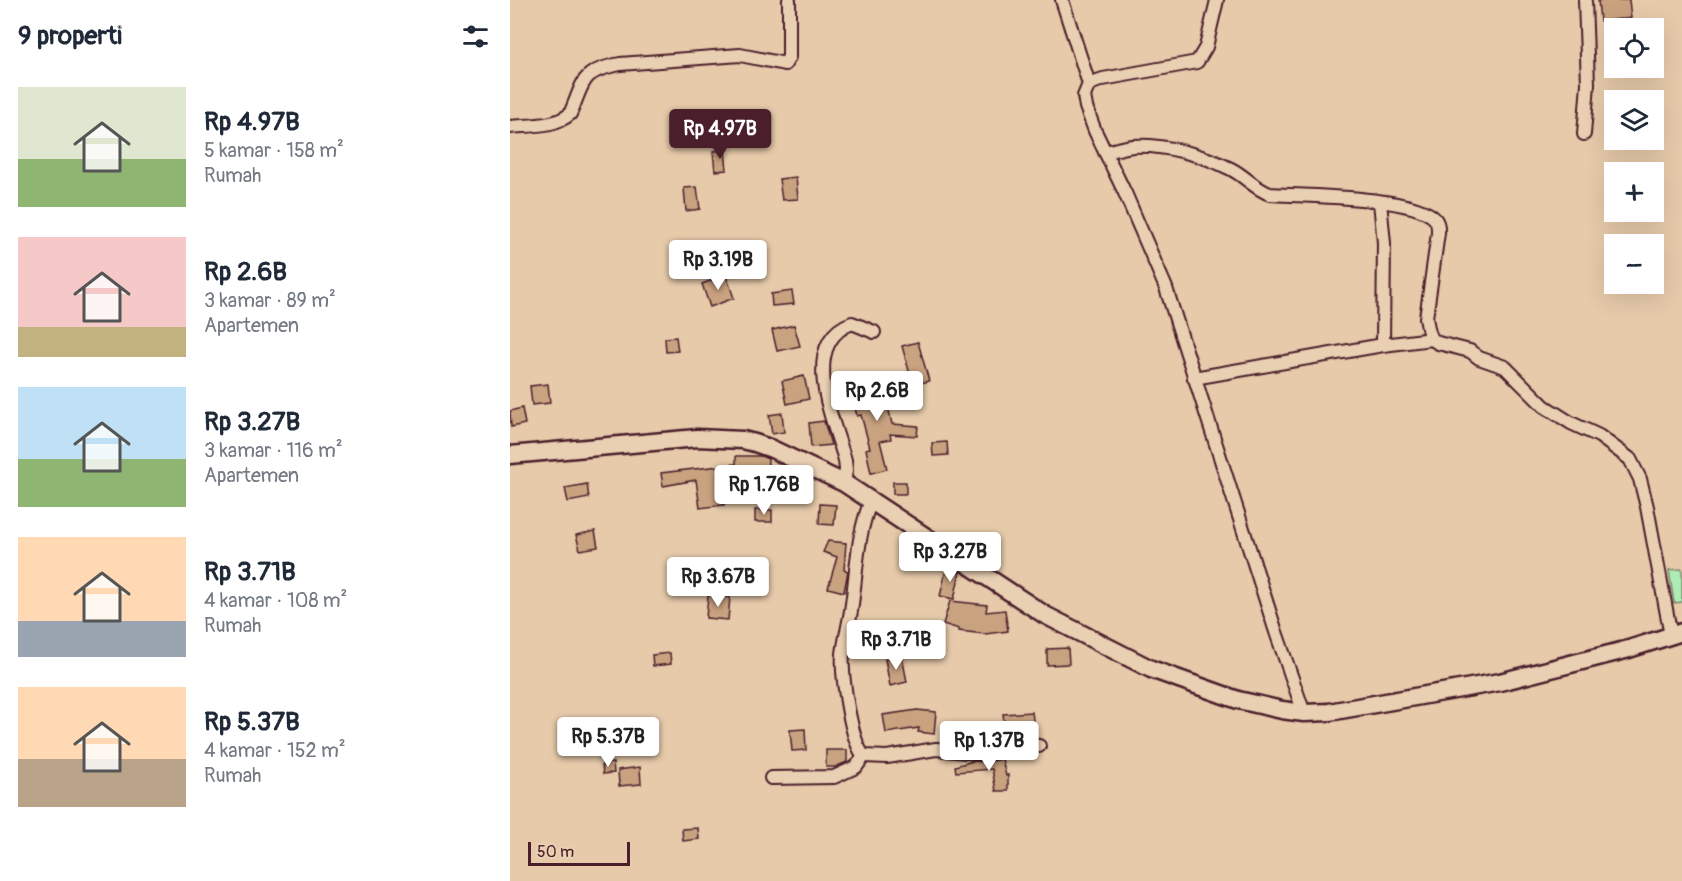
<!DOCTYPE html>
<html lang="id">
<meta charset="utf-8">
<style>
:root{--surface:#fff;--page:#f6f6f7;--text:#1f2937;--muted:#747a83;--accent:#4a1f2b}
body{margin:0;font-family:Pangolin,sans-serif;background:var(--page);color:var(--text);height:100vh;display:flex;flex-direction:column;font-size:22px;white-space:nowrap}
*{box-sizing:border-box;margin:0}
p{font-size:20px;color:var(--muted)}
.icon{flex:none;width:33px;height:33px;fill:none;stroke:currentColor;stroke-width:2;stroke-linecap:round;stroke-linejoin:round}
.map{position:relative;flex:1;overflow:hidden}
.panel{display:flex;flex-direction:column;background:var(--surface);width:510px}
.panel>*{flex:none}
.tools{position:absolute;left:1094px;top:18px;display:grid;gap:12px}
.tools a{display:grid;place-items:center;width:60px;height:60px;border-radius:0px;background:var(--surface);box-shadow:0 6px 24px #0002;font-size:30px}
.scale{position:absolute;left:18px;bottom:15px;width:102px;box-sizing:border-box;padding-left:6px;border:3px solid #4a1f2b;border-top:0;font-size:16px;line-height:21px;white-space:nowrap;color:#4a1f2b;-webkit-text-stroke:4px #ead0b2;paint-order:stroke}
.price{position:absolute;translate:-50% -51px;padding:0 14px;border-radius:6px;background:#fff;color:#222;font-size:20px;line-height:39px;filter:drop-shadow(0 2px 3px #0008)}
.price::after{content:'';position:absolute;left:50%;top:36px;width:18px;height:14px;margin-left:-9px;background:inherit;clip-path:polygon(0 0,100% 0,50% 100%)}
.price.active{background:var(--accent);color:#fff}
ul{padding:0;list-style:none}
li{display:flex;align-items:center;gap:18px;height:150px;padding:0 18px}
li span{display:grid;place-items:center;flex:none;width:168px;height:120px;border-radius:0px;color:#555}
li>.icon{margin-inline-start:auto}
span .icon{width:72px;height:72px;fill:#fffc;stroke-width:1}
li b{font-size:26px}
h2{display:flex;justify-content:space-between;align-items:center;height:72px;padding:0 18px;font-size:26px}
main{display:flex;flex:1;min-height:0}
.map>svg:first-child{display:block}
.garden{fill:#adedb5;stroke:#7c8670;stroke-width:1.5}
.building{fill:#c9a280;stroke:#4a1f2b;stroke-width:1.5}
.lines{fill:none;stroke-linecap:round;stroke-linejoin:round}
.minor-casing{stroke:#4a1f2b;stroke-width:16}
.secondary-casing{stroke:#4a1f2b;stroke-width:21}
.minor{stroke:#ead0b2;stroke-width:12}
.secondary{stroke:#ead0b2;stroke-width:16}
</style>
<main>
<section class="panel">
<h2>9 properti<svg class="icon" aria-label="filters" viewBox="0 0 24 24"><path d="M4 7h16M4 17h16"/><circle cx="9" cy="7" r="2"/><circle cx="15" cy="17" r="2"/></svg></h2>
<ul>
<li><span style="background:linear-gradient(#dfe7d0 60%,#8fb573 0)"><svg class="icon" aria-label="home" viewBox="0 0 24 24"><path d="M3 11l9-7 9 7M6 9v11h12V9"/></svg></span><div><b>Rp 4.97B</b><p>5 kamar · 158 m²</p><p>Rumah</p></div></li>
<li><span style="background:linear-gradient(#f6c9c9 75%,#c2b280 0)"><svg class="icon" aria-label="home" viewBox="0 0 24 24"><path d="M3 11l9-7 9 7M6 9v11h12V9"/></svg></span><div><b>Rp 2.6B</b><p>3 kamar · 89 m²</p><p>Apartemen</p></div></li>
<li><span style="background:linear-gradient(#bfe0f5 60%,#8fb573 0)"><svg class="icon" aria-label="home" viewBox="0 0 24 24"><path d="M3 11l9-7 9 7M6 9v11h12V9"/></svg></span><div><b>Rp 3.27B</b><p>3 kamar · 116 m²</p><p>Apartemen</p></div></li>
<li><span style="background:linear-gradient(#ffd9b3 70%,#9aa5b1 0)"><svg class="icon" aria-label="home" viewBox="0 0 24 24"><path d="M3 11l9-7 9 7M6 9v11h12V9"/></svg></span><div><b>Rp 3.71B</b><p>4 kamar · 108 m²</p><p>Rumah</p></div></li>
<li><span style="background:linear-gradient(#ffd9b3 60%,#b9a48a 0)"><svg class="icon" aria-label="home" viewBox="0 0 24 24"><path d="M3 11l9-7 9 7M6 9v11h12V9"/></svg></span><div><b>Rp 5.37B</b><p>4 kamar · 152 m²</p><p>Rumah</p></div></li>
</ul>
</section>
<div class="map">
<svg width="1172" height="881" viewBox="0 0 1172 881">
<rect width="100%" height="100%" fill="#e6caaa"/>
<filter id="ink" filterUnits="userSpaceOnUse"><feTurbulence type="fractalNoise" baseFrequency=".0167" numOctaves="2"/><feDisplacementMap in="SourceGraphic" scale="12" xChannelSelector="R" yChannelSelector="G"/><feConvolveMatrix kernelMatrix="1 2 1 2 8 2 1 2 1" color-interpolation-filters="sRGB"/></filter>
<g filter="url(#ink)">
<path class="garden" d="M1172 569V602L1164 603 1159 570Z"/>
<g class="building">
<path d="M1088 0H1119L1121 18 1090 21Z"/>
<path d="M215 150 217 170 205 171 203 151Z"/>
<path d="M286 177 288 199 272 200 269 179Z"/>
<path d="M187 187 190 209 176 211 174 188Z"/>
<path d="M216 275 224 298 200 307 192 284Z"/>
<path d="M282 291 284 304 262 306 261 294Z"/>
<path d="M284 325 290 346 267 351 262 330Z"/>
<path d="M166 337 168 351 156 352 155 338Z"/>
<path d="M408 342 419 381 403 385 392 346Z"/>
<path d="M294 376 299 399 277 404 272 381Z"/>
<path d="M372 381 382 424 408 426 407 436 380 434 381 439 370 441 377 469 361 473 356 449 360 448 351 415 347 416 340 388Z"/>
<path d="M38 384 40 403 22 405 20 386Z"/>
<path d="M12 408 15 424 1 427 0 411Z"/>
<path d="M272 413 274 432 262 434 259 415Z"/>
<path d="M314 421 321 445 301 447 299 423Z"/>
<path d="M437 442 438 455 423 456 422 443Z"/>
<path d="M226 456H251L258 459 257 481 222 480 224 502 213 503 214 505 190 508 186 480 153 486 151 473 226 464Z"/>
<rect x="383" y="482" width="13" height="12"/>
<path d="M77 484 79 498 58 502 55 488Z"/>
<path d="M310 504 326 505 324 525 309 524Z"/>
<rect x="245" y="510" width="17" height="12"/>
<path d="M85 531 88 547 70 550 66 535Z"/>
<path d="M318 541 336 543 334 570 338 571 334 592 318 588 327 557 313 552Z"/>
<path d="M437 566 450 572 444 599 430 596Z"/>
<path d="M198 595 220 597 218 620 196 618Z"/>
<path d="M440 601 477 605 476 612 495 610 498 631 475 634 449 631V629L433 624Z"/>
<path d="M558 648 559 664 537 665V649Z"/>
<path d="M160 653 161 664 143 666 142 655Z"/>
<path d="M392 656 397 682 380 686 375 659Z"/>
<path d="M407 710 426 712 424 734 408 732 409 728 376 733 373 715Z"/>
<path d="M522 712 524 728 495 730 493 714Z"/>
<path d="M295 729 296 750 282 751 280 730Z"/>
<path d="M316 750H337V762L325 767H316Z"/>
<path d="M492 759 496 776 498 775V791H486L482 769 446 772 445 766 463 761 476 762Z"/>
<path d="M103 763 104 773 93 774 92 764Z"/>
<path d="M130 767 131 784 109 786 108 770Z"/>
<path d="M188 828 189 839 173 841 172 829Z"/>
</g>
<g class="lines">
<g class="minor-casing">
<g id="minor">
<path d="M552 0 579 84"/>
<path d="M707 0 696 47 687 62 593 79 579 84 574 96 576 107 585 131 615 193 656 288 766 632 794 713"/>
<path d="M0 127C19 125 45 127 60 114 75 81 69 72 110 64L230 55 275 64 279 57V0"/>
<path d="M1074 134 1078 84 1075 0"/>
<path d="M595 152C604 150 614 147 623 146 654 144 693 155 721 169 735 176 745 189 760 194 792 196 906 196 925 219 929 224 928 228 928 233L916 318 919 333 922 339 928 343 960 351 969 358 995 367 1034 406 1061 423 1089 436 1120 459 1130 479 1137 507 1161 636"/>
<path d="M873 345 922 339"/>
<path d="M684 378 873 345 874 243 870 202"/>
<path d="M334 483 336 470 335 460C324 422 288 343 342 323L364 332"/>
<path d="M361 501C347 534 347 569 342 604 340 621 335 637 333 654 331 674 341 742 354 756L377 757 426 749 475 754 520 745 529 746"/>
<path d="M261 778 324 777 346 767 354 756"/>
</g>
</g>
<g class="secondary-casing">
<path id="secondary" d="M0 455 187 438 233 440 245 443 262 449 334 483 535 615 641 669 728 700 772 710 794 713 819 712 990 682 1119 649 1172 632"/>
</g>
<use href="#minor" class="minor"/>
<use href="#secondary" class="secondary"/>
</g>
</g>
</svg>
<div class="tools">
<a><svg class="icon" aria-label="locate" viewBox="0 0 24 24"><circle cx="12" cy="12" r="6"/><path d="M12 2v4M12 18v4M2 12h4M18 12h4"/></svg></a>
<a><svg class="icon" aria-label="layers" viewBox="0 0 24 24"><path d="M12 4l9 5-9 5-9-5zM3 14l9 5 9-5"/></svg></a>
<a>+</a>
<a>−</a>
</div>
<div class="scale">50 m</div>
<b class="price active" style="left:210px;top:160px">Rp 4.97B</b>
<b class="price" style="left:208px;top:291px">Rp 3.19B</b>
<b class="price" style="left:367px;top:422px">Rp 2.6B</b>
<b class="price" style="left:254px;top:516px">Rp 1.76B</b>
<b class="price" style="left:440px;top:583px">Rp 3.27B</b>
<b class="price" style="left:208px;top:608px">Rp 3.67B</b>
<b class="price" style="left:386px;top:671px">Rp 3.71B</b>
<b class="price" style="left:98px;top:768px">Rp 5.37B</b>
<b class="price" style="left:479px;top:772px">Rp 1.37B</b>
</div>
</main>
